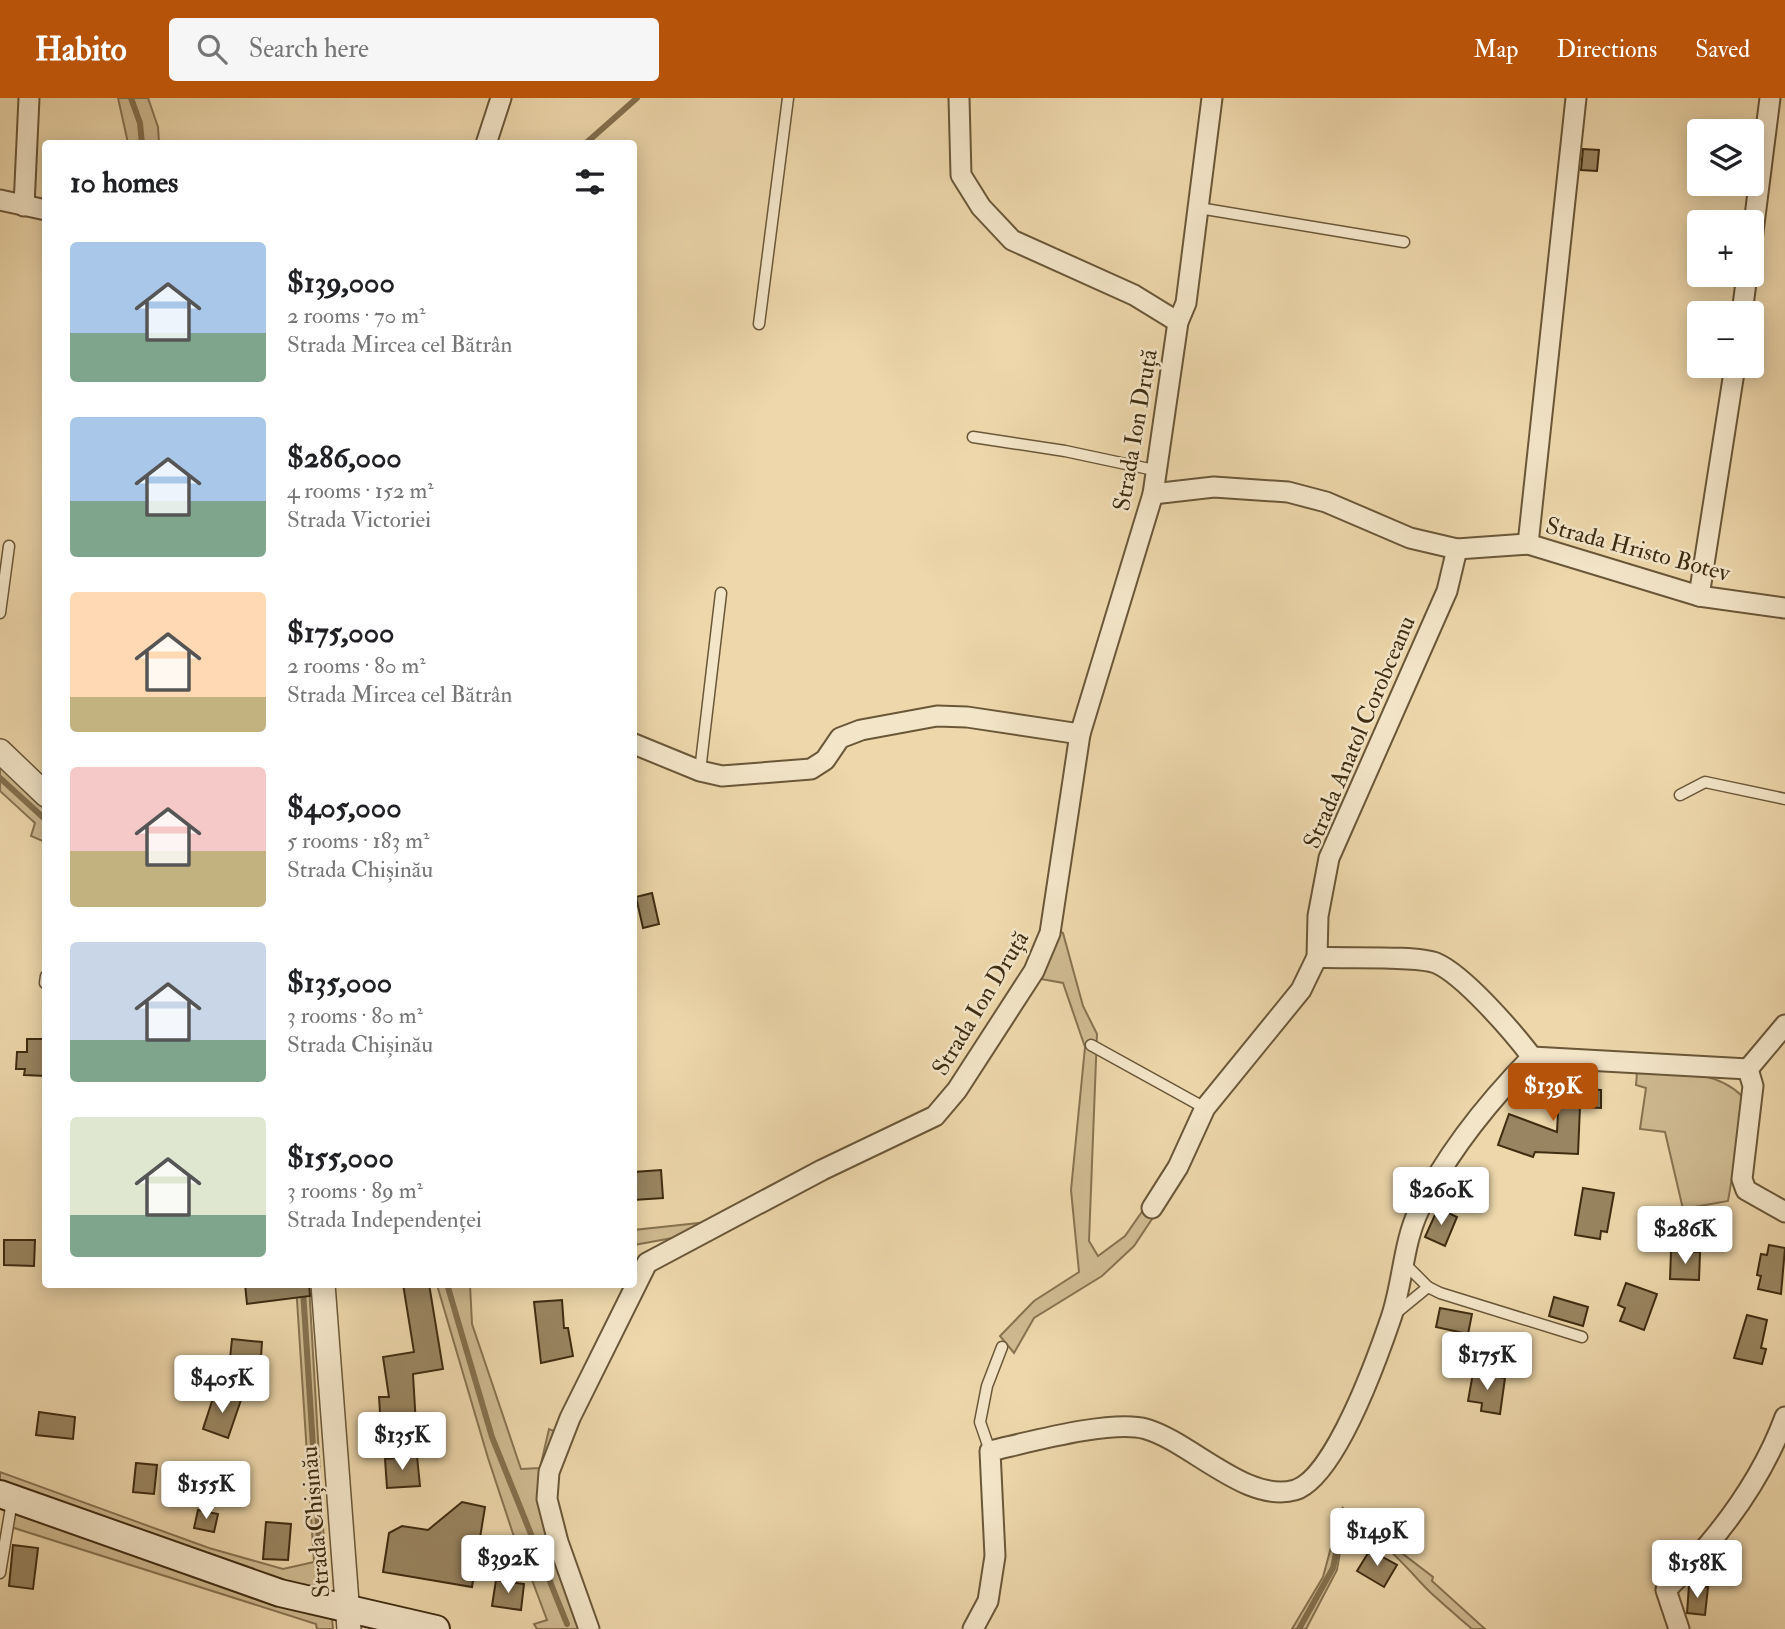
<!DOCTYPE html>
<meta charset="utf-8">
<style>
:root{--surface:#fff;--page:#f6f6f6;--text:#202124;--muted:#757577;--accent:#b45309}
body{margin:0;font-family:"IM FELL Double Pica",serif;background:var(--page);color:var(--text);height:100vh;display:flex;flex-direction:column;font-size:26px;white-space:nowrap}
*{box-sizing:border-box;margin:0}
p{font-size:23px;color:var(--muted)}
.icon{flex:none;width:38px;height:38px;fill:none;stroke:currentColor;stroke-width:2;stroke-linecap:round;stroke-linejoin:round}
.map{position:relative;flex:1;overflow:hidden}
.details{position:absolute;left:42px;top:42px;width:595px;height:1148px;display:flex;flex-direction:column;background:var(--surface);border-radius:7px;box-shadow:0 4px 18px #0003}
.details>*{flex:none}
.controls{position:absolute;left:1687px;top:21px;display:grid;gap:14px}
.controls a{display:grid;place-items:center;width:77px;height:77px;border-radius:7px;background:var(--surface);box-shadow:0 4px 18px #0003;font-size:35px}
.price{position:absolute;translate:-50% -60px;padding:0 16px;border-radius:7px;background:#fff;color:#222;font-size:23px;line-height:46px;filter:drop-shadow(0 2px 4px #0008)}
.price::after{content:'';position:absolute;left:50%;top:42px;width:21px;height:16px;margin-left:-10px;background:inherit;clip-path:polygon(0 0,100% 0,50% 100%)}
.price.current{background:var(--accent);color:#fff}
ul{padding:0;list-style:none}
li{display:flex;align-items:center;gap:21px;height:175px;padding:0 28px}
li span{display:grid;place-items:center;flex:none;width:196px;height:140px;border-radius:7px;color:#555}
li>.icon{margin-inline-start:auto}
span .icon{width:84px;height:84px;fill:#fffc;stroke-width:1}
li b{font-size:30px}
h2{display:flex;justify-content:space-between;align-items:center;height:84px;padding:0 28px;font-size:30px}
header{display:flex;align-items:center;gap:42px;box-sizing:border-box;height:98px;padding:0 35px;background:var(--accent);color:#fff}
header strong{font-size:33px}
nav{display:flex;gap:38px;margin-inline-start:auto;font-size:24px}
.search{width:490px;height:63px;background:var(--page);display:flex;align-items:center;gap:18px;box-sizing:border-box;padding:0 24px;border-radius:7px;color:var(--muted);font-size:26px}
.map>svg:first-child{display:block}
.green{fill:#cfba91;stroke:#877351;stroke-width:2}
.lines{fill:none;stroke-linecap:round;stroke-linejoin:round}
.stream{stroke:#84704e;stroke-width:6}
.building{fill:#998561;stroke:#3f2c11;stroke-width:2}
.service-casing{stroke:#6a5738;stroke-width:13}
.minor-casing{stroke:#6a5738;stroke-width:23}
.tertiary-casing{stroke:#6a5738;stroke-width:26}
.secondary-casing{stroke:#3f2c11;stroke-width:30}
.service{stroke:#f3e5c8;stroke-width:10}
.minor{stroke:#f3e5c8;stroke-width:19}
.tertiary{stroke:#f3e5c8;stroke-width:23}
.secondary{stroke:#f3e5c8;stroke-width:26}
.labels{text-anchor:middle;stroke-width:5;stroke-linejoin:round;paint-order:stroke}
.street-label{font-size:24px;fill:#3f2c11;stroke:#f3e5c8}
</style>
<header>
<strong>Habito</strong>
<div class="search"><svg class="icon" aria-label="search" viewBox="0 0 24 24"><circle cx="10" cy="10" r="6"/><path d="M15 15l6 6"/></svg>Search here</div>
<nav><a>Map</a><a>Directions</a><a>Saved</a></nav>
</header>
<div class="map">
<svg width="1785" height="1531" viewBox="0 0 1785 1531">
<rect width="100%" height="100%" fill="#edd7ab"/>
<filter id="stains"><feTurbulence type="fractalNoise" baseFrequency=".00286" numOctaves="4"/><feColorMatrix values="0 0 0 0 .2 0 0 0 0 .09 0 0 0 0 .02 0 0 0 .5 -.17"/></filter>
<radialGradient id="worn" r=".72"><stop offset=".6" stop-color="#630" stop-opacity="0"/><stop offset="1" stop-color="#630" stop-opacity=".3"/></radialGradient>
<g class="green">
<path d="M118 0H148L158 29 159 45H128Z"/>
<path d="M0 668 45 711V744L31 738 35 725 0 693Z"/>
<path d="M1057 832 1063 835 1083 908 1097 936 1089 1143 1098 1158 1125 1138 1146 1108 1156 1115 1134 1148 1102 1178 1034 1220 1014 1255 1000 1238 1034 1203 1079 1174 1071 1092 1085 949 1063 885 1041 881Z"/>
<path d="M1637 974C1674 975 1715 971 1742 998L1743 1015 1728 1103 1683 1111 1665 1034 1640 1031 1646 990 1636 987Z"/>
<path d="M708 1124 678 1139 634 1147V1132Z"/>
<path d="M296 1187H309L327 1495 268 1482 0 1389V1374L209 1450 283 1471 314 1464Z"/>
<path d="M437 1187H470L472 1226 521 1371 540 1370 549 1331 554 1333 543 1377 582 1531H537L534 1526 547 1522 532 1482 528 1481 488 1360Z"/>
<path d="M1343 1410 1433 1479 1432 1483 1485 1531H1472C1458 1519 1444 1507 1430 1494 1409 1474 1377 1429 1344 1431L1337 1472 1306 1531H1292L1323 1479 1337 1427 1344 1430Z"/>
<path d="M16 1413 332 1521 333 1531H317L316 1526 11 1429Z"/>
</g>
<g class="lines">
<g class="stream">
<path d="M131 0 140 25 142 46"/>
<path d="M585 46 637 0"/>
<path d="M0 680 46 722"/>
<path d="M447 1186 492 1339 567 1526"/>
<path d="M303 1192 320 1458"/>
<path d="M1299 1531 1333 1470 1340 1435"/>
</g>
</g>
<g class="building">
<path d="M1583 51 1599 52 1597 73 1581 72Z"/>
<path d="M652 795 659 826 643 830 636 799Z"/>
<path d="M27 941H46V978L24 977 25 971H16L17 954H27Z"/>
<path d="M1560 975 1580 976V991L1601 992V1010L1580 1009 1578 1056 1535 1054 1533 1059 1498 1047 1509 1016 1557 1034Z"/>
<path d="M661 1072 663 1100 634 1102V1074Z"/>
<path d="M1583 1090 1614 1095 1607 1134 1601 1133 1600 1141 1575 1137Z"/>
<path d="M1438 1110 1457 1119 1445 1148 1425 1139Z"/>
<path d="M1692 1128 1721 1129 1720 1148 1692 1147Z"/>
<path d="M4 1142H35L34 1168 4 1167Z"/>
<path d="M1769 1147 1785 1150 1781 1196 1758 1191 1761 1178 1757 1177 1761 1156 1767 1157Z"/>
<path d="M1671 1153 1700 1154 1699 1182 1670 1181Z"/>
<path d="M1626 1185 1657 1196 1644 1232 1620 1223 1625 1210 1618 1207Z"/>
<path d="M245 1186H309L310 1198 247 1206Z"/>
<path d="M403 1186H429L443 1271 413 1276 416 1327 381 1329 379 1299H389L383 1259 414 1254Z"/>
<path d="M1554 1199 1588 1209 1583 1228 1549 1218Z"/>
<path d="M562 1202 564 1230H568L573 1258 541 1265 534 1204Z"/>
<path d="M1440 1210 1472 1216 1468 1236 1436 1229Z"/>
<path d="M1747 1217 1767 1222 1761 1250 1766 1251 1762 1266 1734 1260Z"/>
<path d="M232 1241 262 1244 260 1273 229 1271Z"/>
<path d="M1473 1275 1505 1280 1500 1316 1481 1313 1482 1305 1468 1303Z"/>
<path d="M215 1294 241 1302 228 1340 203 1331Z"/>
<path d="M39 1314 75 1319 73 1341 36 1337Z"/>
<path d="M417 1358 420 1388 387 1390 385 1361Z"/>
<path d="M136 1365 157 1367 154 1396 133 1394Z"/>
<path d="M462 1404 485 1409 472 1489 383 1474 389 1435 402 1428 428 1432Z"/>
<path d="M198 1412 218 1416 214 1434 194 1430Z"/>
<path d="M266 1424 291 1426 288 1462 263 1461Z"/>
<path d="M13 1447 38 1450 33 1491 9 1488Z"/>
<path d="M1370 1452 1397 1467 1384 1489 1357 1473Z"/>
<path d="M496 1482 524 1486 521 1512 492 1508Z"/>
<path d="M1689 1487 1708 1489 1705 1517 1687 1515Z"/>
</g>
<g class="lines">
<g class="service-casing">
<g id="service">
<path d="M1199 110 1404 144"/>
<path d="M759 226 788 0"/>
<path d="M973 339 1065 353 1154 372"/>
<path d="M0 515 9 448"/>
<path d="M700 673 721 495"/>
<path d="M1680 697 1705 684 1785 701"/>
<path d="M45 885 46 878"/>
<path d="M1091 947 1205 1010"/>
<path d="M1404 1165 1428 1189 1440 1195 1582 1239"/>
<path d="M1395 1216 1428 1189"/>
<path d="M990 1353 980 1324 987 1288 1002 1249"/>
<path d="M0 1475 12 1403"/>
</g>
</g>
<g class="minor-casing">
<g id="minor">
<path d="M959 0 961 77 981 109 1012 142 1134 197 1178 224"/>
<path d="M486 46 501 0"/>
<path d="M0 102 46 112"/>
<path d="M24 108 29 0"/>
<path d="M1752 142 1770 0"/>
<path d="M1742 215 1747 177"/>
<path d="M1153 396 1214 389 1288 394 1326 404 1410 440 1457 451 1528 446 1699 498 1785 510"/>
<path d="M1528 446 1576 0"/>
<path d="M1699 498 1735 268"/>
<path d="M634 646 700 673 722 678 811 671 825 662 840 640 861 632 937 618 967 619 1080 636"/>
<path d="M1317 859C1343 861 1415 857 1436 865 1464 877 1513 934 1532 959"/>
<path d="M1532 959 1748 971"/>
<path d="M1748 971 1753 988 1742 1081 1746 1092 1785 1114"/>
<path d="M1748 971 1785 927"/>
<path d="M1152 1110 1178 1069 1205 1010 1301 892 1317 859 1318 818 1329 760 1447 493 1457 451"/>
<path d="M589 1531 558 1444 547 1401 549 1374 570 1320 647 1165 822 1072 935 1018 957 992 1034 873 1050 835 1080 636 1153 396 1178 224 1186 205 1212 0"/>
<path d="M973 1531 988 1503 995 1458 990 1353C1026 1345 1112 1321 1146 1331 1191 1344 1247 1406 1295 1392 1335 1380 1378 1258 1391 1220 1403 1185 1403 1145 1419 1112 1446 1056 1489 1003 1532 959"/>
<path d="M1679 1531 1666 1492C1716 1443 1761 1384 1785 1319"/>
</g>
</g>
<g class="tertiary-casing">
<g id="tertiary">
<path d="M0 653 46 697"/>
<path d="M323 1186 349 1531"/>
</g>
</g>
<g class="secondary-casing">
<path id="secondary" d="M0 1396 280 1495 436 1531"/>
</g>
<use href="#service" class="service"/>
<use href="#minor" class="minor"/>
<use href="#tertiary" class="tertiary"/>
<use href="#secondary" class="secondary"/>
</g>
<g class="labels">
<g class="street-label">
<text transform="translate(1135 332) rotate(-80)" y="8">Strada Ion Druță</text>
<text transform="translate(1638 451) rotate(15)" y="8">Strada Hristo Botev</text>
<text transform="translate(1359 634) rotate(-67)" y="8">Strada Anatol Corobceanu</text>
<text transform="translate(980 905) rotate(-59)" y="8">Strada Ion Druță</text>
<text transform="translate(315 1424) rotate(-95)" y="8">Strada Chișinău</text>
</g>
</g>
<rect width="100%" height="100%" filter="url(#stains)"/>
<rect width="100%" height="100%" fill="url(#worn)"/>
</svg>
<div class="controls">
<a><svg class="icon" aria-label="layers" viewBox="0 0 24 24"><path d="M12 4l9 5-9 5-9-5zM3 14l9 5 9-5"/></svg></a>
<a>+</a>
<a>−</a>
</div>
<b class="price current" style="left:1553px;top:1025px">$139K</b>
<b class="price" style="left:1441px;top:1129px">$260K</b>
<b class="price" style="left:1685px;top:1168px">$286K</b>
<b class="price" style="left:1487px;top:1294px">$175K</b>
<b class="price" style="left:222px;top:1317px">$405K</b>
<b class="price" style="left:402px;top:1374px">$135K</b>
<b class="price" style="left:206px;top:1423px">$155K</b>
<b class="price" style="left:1377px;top:1470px">$149K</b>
<b class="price" style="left:508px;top:1497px">$392K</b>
<b class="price" style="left:1697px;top:1502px">$158K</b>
<section class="details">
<h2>10 homes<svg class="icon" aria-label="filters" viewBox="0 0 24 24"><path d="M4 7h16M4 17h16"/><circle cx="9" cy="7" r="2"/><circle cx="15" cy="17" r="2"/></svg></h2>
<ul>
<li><span style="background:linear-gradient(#a9c7e8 65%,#7fa58c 0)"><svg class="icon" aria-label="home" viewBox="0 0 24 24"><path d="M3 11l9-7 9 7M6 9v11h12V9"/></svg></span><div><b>$139,000</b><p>2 rooms · 70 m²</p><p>Strada Mircea cel Bătrân</p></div></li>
<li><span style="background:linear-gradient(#a9c7e8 60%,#7fa58c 0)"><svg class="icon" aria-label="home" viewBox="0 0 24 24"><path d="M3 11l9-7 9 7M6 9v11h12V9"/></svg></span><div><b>$286,000</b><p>4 rooms · 152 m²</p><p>Strada Victoriei</p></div></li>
<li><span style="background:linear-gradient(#ffd9b3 75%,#c2b280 0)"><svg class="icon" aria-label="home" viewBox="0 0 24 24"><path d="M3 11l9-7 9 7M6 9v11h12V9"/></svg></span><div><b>$175,000</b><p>2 rooms · 80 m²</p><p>Strada Mircea cel Bătrân</p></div></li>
<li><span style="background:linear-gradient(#f6c9c9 60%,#c2b280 0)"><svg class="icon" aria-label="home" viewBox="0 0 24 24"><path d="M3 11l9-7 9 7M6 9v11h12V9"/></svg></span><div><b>$405,000</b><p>5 rooms · 183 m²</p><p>Strada Chișinău</p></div></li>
<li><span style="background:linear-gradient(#c9d6e8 70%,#7fa58c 0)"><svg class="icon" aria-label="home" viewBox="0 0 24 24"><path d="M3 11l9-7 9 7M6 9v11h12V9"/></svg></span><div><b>$135,000</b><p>3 rooms · 80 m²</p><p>Strada Chișinău</p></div></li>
<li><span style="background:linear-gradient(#dfe7d0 70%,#7fa58c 0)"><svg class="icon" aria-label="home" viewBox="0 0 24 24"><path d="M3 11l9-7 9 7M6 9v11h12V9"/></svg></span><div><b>$155,000</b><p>3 rooms · 89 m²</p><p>Strada Independenței</p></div></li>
</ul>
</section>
</div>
